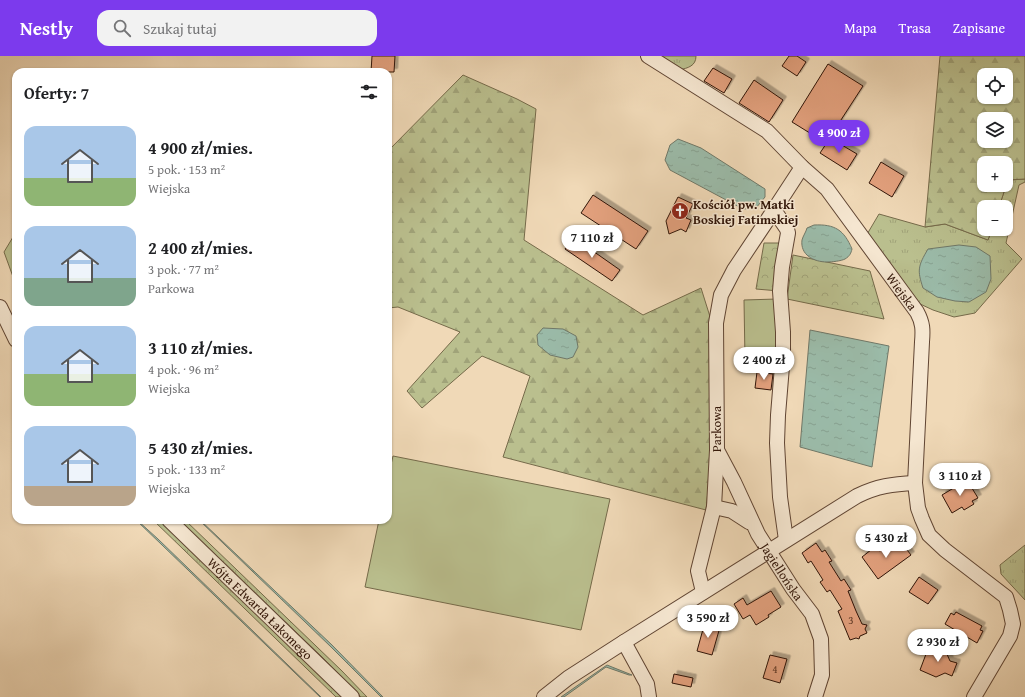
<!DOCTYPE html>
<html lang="pl">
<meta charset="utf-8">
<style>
:root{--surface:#fff;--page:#f2f2f2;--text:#202124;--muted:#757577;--accent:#7c3aed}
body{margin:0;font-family:"Gentium Book Plus",serif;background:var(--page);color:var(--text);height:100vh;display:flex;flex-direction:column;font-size:15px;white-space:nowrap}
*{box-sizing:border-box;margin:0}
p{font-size:13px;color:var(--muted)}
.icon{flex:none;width:22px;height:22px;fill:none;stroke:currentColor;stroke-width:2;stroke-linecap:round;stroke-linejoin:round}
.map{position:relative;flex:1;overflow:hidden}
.details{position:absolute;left:12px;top:12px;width:380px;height:456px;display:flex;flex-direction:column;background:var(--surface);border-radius:12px;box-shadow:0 1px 3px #0004}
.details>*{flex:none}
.controls{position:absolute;left:977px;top:12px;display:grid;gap:8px}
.controls a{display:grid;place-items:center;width:36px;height:36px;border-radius:8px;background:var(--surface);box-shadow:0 1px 3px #0004;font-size:20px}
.price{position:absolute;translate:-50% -34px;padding:0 9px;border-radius:14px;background:#fff;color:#222;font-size:13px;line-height:26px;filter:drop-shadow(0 1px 2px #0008)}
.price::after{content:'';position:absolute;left:50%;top:24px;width:12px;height:9px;margin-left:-6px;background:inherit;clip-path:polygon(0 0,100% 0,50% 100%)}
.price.selected{background:var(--accent);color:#fff}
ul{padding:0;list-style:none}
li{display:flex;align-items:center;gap:12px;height:100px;padding:0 12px}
li span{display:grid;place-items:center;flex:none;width:112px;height:80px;border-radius:12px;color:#555}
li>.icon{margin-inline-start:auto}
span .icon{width:48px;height:48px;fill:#fffc;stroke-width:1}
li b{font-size:17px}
h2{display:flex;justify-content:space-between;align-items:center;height:48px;padding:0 12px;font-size:17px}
header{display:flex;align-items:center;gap:24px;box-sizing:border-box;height:56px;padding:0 20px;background:var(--accent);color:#fff}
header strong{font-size:19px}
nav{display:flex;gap:22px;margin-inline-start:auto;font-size:14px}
.search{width:280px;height:36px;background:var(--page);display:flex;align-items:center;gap:10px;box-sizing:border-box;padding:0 14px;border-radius:12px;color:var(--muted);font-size:15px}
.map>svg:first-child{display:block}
.grass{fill:url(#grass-tufts);stroke:#756a4a}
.forest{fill:url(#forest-firs);stroke:#756a4a;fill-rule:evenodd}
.park{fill:url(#park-crowns);stroke:#756a4a}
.pitch{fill:#babf8e;stroke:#756a4a}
.water{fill:url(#water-ripples);stroke:#707868}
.building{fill:#e3a17e;stroke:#301407;filter:url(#shadow)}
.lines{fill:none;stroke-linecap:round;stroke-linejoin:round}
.minor-casing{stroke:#604533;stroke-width:16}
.minor{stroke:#f5e6d0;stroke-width:14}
.labels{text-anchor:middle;stroke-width:3;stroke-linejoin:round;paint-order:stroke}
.number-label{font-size:11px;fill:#5d3725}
.poi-label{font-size:13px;font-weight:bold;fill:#301407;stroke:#f5e6d0;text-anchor:start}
.street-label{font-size:13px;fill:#301407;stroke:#f5e6d0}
</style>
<header>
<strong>Nestly</strong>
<div class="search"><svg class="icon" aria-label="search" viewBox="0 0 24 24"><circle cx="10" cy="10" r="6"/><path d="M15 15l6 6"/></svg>Szukaj tutaj</div>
<nav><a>Mapa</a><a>Trasa</a><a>Zapisane</a></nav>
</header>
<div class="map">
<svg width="1025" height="641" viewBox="0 0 1025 641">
<defs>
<pattern id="grass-tufts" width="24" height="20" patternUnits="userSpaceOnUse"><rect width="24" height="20" fill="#babf8e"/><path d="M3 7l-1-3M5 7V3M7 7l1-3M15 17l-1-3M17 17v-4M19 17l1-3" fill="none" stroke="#a0a379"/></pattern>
<pattern id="forest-firs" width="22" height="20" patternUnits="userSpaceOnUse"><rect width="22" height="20" fill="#babf8e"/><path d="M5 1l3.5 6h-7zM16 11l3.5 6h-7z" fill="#a0a379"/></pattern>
<pattern id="park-crowns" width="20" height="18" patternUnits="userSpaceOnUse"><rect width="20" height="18" fill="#babf8e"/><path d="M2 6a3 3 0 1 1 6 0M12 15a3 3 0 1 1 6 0" fill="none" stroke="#a0a379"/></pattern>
<pattern id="water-ripples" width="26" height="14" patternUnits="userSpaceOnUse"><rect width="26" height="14" fill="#9bbba9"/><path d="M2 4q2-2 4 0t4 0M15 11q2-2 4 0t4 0" fill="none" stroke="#86a090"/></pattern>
<filter id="shadow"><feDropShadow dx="3.5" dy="-3.5" stdDeviation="0" flood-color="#0004"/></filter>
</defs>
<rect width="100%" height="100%" fill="#f0d9b7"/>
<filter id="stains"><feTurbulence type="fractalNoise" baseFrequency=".005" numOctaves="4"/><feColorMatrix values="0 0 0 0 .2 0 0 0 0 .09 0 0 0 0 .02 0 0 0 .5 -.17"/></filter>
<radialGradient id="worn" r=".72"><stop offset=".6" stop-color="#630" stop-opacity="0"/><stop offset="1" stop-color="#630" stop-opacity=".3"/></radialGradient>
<g class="grass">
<path d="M662 0H696C696 10 688 12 679 14L664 4Z"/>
<path d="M1025 123V126L1019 129 1006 187 1022 203 975 257 954 261 933 254 918 247 866 180 879 158 925 171 945 168 988 184 992 173H1006V151H999L1008 124Z"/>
<path d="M153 464H160L343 641H336Z"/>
<path d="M178 464H185L342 615 367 641H361L322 601Z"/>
<path d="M1025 489V544L1001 518 1000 509Z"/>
</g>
<g class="forest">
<path d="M940 0H1025V123L1008 124 999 151H984V173H992L988 184 945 168 925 171ZM984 19H1006V41H984ZM984 63H1006V85H984ZM984 107H1006V129H984Z"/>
<path d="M463 19 517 43 536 53 524 184 643 259 701 232 712 267V396L706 454 503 401 530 320 482 300 422 352 407 335 460 276 398 251 388 252V95Z"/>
<path d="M16 176V229L4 196Z"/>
</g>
<g class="park">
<path d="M764 187H785L779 235 756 233Z"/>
<path d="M793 199 870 215 884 263 787 243Z"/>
</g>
<g class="pitch">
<path d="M777 243V304H745L744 244Z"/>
<path d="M393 400 610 443 581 574 365 531 379 464H388V422Z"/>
</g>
<g class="water">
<path d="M678 83 701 92 765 133V141L756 152 743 153 670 114 665 104 670 89Z"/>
<path d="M814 169C835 168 844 174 852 193 851 197 850 200 845 203 841 205 832 206 827 206 814 206 800 199 802 184 803 180 806 176 807 172Z"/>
<path d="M959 189 976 191 990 200 991 223 986 236 969 246 955 245 937 241 923 232C917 214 918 210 928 193Z"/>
<path d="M543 272 563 273 576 280 578 291 573 301 567 303 550 299 538 289 537 279Z"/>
<path d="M810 274 889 290 872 411 800 391Z"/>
<path d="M136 464H137L158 483 321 641H320Z"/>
<path d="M199 464H200L332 589 383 641H381L331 591Z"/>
<path d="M607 609 632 619H629L606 611 564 641H561Z"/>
</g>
<g class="building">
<path d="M372 0H395L394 16H371Z"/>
<path d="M789 0H797L806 6 797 20 782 10Z"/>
<path d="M828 8 863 30 826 87 792 66Z"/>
<path d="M713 12 732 23 724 37 704 25Z"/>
<path d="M754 24 783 44 769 66 739 47Z"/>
<path d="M830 82 857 98 847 114 820 97Z"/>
<path d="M881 106 904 120 892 141 869 127Z"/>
<path d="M593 139 648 175 636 193 581 157Z"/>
<path d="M678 141 693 148 686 162 691 164 686 176 681 173 669 178 666 165Z"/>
<path d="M573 181 620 214 612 225 565 193Z"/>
<path d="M757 316 773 318 771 334 755 332Z"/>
<path d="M967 424 978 442 972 445 974 448 964 454 962 451 952 457 942 439Z"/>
<path d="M900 485 911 499 878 523 862 501 876 490 879 495 888 489 890 492Z"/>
<path d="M816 487 822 496 825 494 832 505 829 506 841 525 844 523 851 534 848 535 856 555 862 568 867 569 865 573 867 577 860 580 859 583 856 582 850 584 838 555 842 553 830 534 827 536 820 526 823 524 811 505 808 507 802 497Z"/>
<path d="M919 521 938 534 928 548 909 536Z"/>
<path d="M771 535 781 551 768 559 769 561 756 569 750 559 743 563 734 548 743 542 747 549Z"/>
<path d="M956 556 982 570 980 574 983 575 977 587 945 568 951 557 954 559Z"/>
<path d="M705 566 720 571 712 599 697 595Z"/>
<path d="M929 590 946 596 950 605 957 607 952 620 945 617 936 621 920 614Z"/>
<path d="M770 599 787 603 780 627 763 622Z"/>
<path d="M674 618 693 622 691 631 672 627Z"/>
</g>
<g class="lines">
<g class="minor-casing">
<g id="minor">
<path id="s1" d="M648 0 767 75 802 111 827 133 917 256C923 267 923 274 922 286L915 427 918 452 922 463 929 479 945 494 1006 541 1010 554 1013 568 1010 580 974 641"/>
<path d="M774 154 787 173 788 177 782 211 780 235 783 276V298L778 359 777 387 780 441 786 484"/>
<path d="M0 251 16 284"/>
<path id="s2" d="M717 394 734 426 758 478 793 533 812 558 821 583 822 619 815 641"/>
<path d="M714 451 732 455 749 466 751 465"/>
<path id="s3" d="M169 464 352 641"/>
<path d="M703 536 698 515 714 451 717 394 716 267 721 239 734 214 774 154 802 111"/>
<path d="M624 586 647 628 649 641"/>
<path d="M544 641 568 622 624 586 857 440C877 430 893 428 915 427"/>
</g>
</g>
<use href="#minor" class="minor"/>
</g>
<defs>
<g id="church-disc" transform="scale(0.9)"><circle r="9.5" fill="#8f2418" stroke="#f5e6d0"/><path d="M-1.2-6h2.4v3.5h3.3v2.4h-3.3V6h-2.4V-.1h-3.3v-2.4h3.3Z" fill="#fff"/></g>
</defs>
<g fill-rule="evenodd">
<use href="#church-disc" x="680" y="155"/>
</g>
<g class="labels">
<g class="number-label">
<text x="851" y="568">3</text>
<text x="775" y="617">4</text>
</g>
<g class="poi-label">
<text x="693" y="153">Kościół pw. Matki<tspan x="693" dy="15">Boskiej Fatimskiej</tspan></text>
</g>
<g class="street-label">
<text dy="5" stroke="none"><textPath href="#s1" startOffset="351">Wiejska</textPath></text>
<text transform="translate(716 373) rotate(-90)" y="5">Parkowa</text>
<text dy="5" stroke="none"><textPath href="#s2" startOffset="138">Jagiellońska</textPath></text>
<text dy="5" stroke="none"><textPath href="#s3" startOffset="127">Wójta Edwarda Łakomego</textPath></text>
</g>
</g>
<rect width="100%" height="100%" filter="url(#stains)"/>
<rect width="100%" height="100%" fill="url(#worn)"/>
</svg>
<div class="controls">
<a><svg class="icon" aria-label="locate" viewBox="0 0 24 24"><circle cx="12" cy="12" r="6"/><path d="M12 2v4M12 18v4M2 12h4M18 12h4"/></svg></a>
<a><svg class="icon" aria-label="layers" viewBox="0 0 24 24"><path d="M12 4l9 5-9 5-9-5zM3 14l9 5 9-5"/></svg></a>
<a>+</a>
<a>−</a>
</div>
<b class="price selected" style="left:839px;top:98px">4 900 zł</b>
<b class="price" style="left:592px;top:203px">7 110 zł</b>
<b class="price" style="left:764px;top:325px">2 400 zł</b>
<b class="price" style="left:960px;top:441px">3 110 zł</b>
<b class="price" style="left:886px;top:503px">5 430 zł</b>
<b class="price" style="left:708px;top:583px">3 590 zł</b>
<b class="price" style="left:938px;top:607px">2 930 zł</b>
<section class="details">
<h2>Oferty: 7<svg class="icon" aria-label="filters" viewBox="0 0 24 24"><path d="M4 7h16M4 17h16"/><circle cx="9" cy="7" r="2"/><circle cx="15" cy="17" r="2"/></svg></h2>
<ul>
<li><span style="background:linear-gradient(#a9c7e8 65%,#8fb573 0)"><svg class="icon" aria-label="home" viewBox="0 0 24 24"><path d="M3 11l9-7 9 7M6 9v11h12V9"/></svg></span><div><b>4 900 zł/mies.</b><p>5 pok. · 153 m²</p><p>Wiejska</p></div></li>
<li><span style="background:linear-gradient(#a9c7e8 65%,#7fa58c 0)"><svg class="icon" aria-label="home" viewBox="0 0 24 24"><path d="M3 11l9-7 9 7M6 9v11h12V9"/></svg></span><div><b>2 400 zł/mies.</b><p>3 pok. · 77 m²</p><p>Parkowa</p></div></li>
<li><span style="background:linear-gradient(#a9c7e8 60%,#8fb573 0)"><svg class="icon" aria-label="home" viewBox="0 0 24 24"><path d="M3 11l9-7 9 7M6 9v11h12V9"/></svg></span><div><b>3 110 zł/mies.</b><p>4 pok. · 96 m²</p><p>Wiejska</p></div></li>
<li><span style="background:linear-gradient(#a9c7e8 75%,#b9a48a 0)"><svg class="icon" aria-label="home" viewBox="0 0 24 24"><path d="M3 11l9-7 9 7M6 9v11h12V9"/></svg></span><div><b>5 430 zł/mies.</b><p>5 pok. · 133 m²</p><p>Wiejska</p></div></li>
</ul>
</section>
</div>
